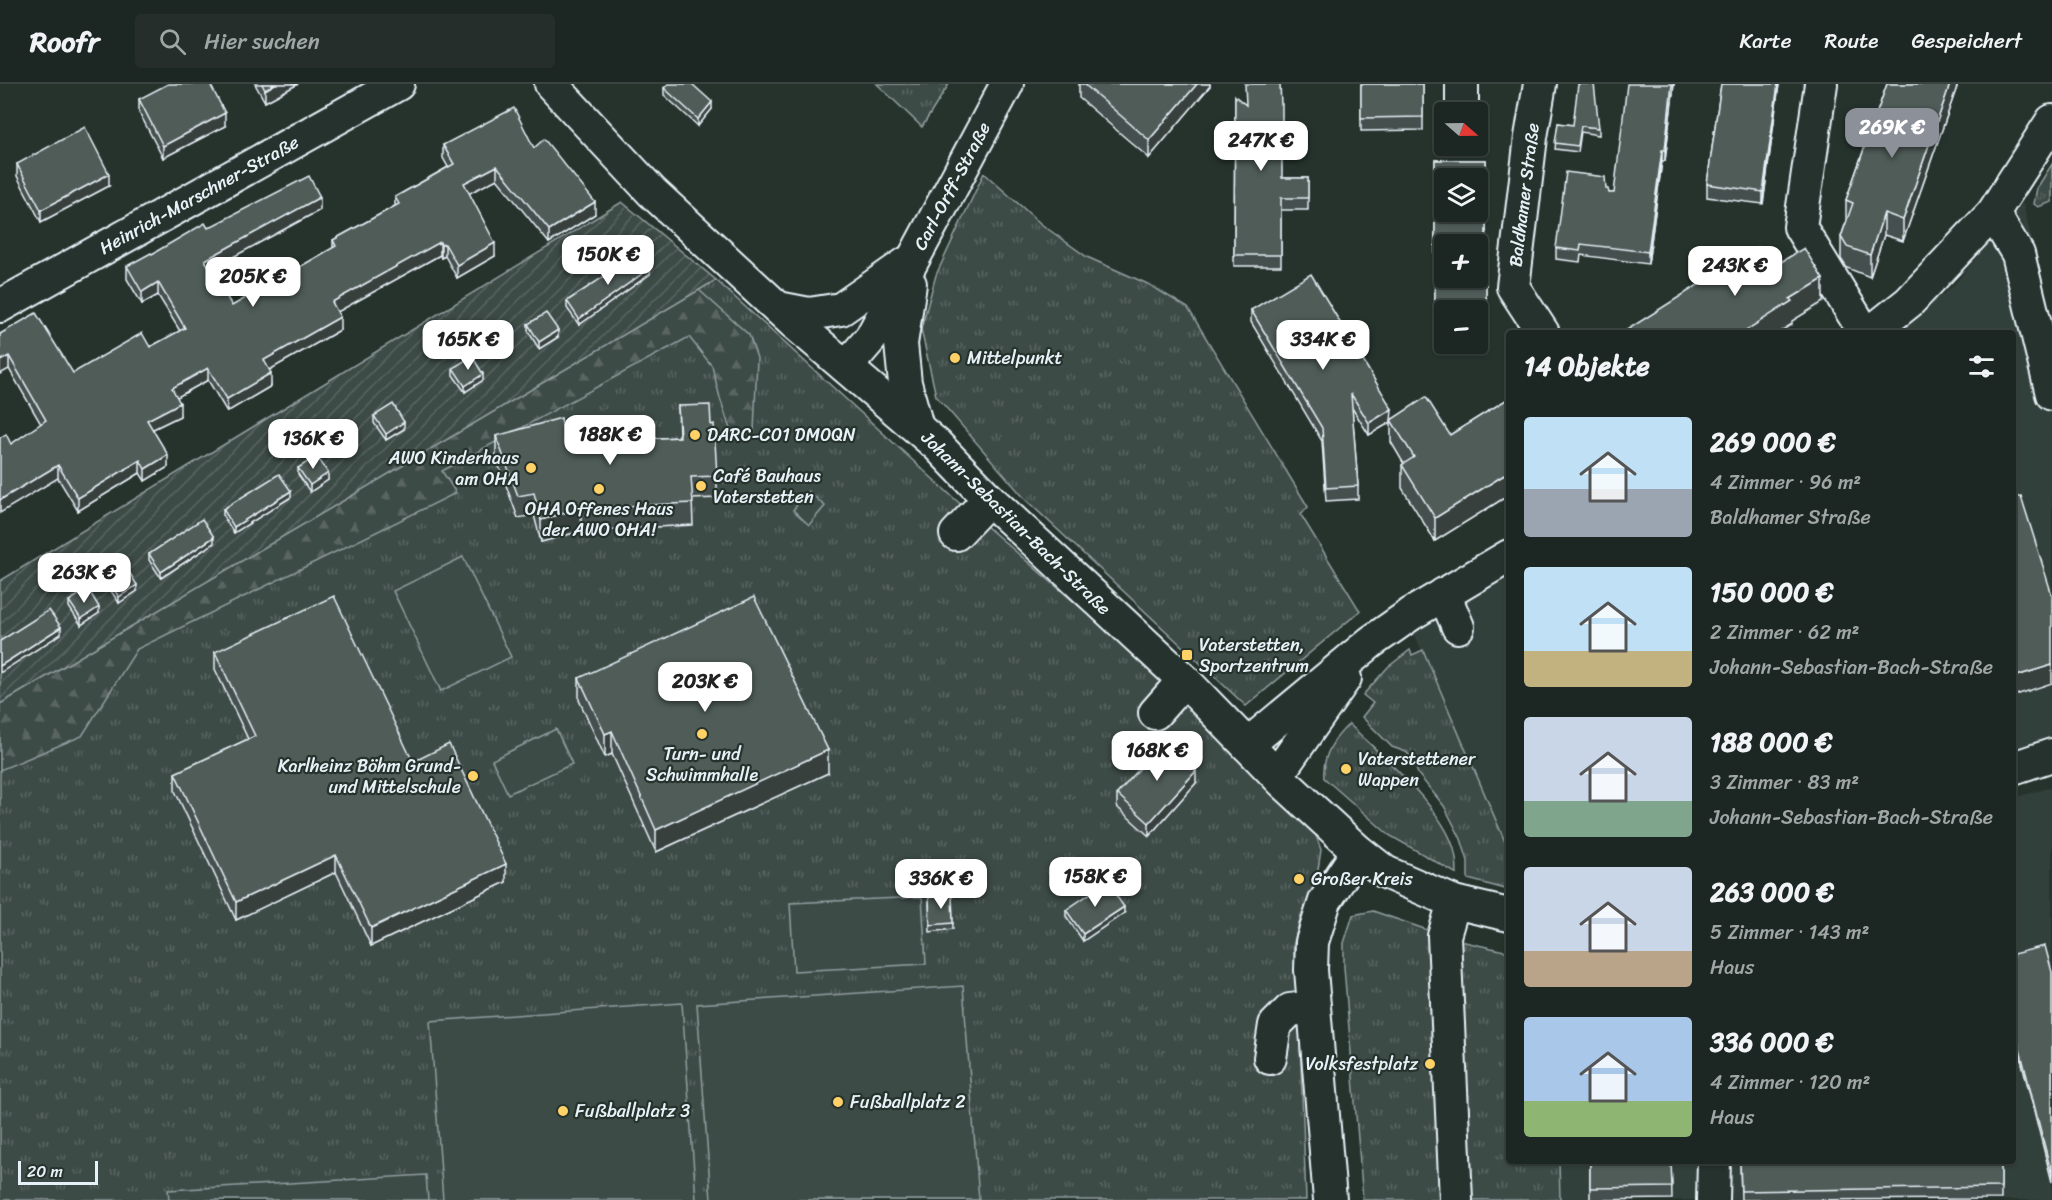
<!DOCTYPE html>
<html lang="de">
<meta charset="utf-8">
<style>
:root{--surface:#1c2622;--page:#252e2a;--text:#f1f3f6;--muted:#a0a5a5;--line:#3a4340;--accent:#8c9099}
body{margin:0;font-family:Sriracha,sans-serif;background:var(--page);color:var(--text);height:100vh;display:flex;flex-direction:column;font-size:22px;white-space:nowrap}
*{box-sizing:border-box;margin:0}
p{font-size:20px;color:var(--muted)}
.icon{flex:none;width:33px;height:33px;fill:none;stroke:currentColor;stroke-width:2;stroke-linecap:round;stroke-linejoin:round}
.map{position:relative;flex:1;overflow:hidden}
.panel{position:absolute;left:1506px;top:246px;width:510px;height:834px;display:flex;flex-direction:column;background:var(--surface);border-radius:6px;box-shadow:0 2px 4px #0004,0 0 0 2px var(--line)}
.panel>*{flex:none}
.needle{width:39px;rotate:110deg}
.controls{position:absolute;left:1434px;top:18px;display:grid;gap:12px}
.controls a{display:grid;place-items:center;width:54px;height:54px;border-radius:6px;background:var(--surface);box-shadow:0 2px 4px #0004,0 0 0 2px var(--line);font-size:30px}
.scale{position:absolute;left:18px;bottom:15px;width:80px;box-sizing:border-box;padding-left:6px;border:3px solid #e8f1f8;border-top:0;font-size:16px;line-height:21px;white-space:nowrap;color:#e8f1f8;-webkit-text-stroke:4px #26332d;paint-order:stroke}
.price{position:absolute;translate:-50% -51px;padding:0 14px;border-radius:12px;background:#fff;color:#222;font-size:20px;line-height:39px;filter:drop-shadow(0 2px 3px #0008)}
.price::after{content:'';position:absolute;left:50%;top:36px;width:18px;height:14px;margin-left:-9px;background:inherit;clip-path:polygon(0 0,100% 0,50% 100%)}
.price.current{background:var(--accent);color:#fff}
ul{padding:0;list-style:none}
li{display:flex;align-items:center;gap:18px;height:150px;padding:0 18px}
li span{display:grid;place-items:center;flex:none;width:168px;height:120px;border-radius:6px;color:#555}
li>.icon{margin-inline-start:auto}
span .icon{width:72px;height:72px;fill:#fffc;stroke-width:1}
li b{font-size:26px}
h2{display:flex;justify-content:space-between;align-items:center;height:72px;padding:0 18px;font-size:26px}
header{display:flex;align-items:center;gap:36px;box-sizing:border-box;height:84px;padding:0 30px;background:var(--surface);border-bottom:2px solid var(--line)}
header strong{font-size:28px}
nav{display:flex;gap:33px;margin-inline-start:auto;font-size:21px}
.search{width:420px;height:54px;background:var(--page);display:flex;align-items:center;gap:15px;box-sizing:border-box;padding:0 21px;border-radius:6px;color:var(--muted);font-size:22px}
.map>svg:first-child{display:block}
.built{fill:#333f3a}
.grass{fill:url(#grass-tufts);stroke:#939ea0;stroke-width:1.5}
.forest{fill:url(#forest-firs);stroke:#939ea0;stroke-width:1.5}
.garden{fill:url(#garden-furrows);stroke:#939ea0;stroke-width:1.5}
.pitch{fill:#3e4b47;stroke:#939ea0;stroke-width:1.5}
.lines{fill:none;stroke-linecap:round;stroke-linejoin:round}
.minor-casing{stroke:#e8f1f8;stroke-width:36}
.minor{stroke:#26332d;stroke-width:32}
.wall{fill:#454f4d;stroke:#e8f1f8;stroke-width:1.5;fill-rule:evenodd}
.shaded-wall{fill:#38403e;stroke:#e8f1f8;stroke-width:1.5}
.building{fill:#505c59;stroke:#e8f1f8;stroke-width:1.5;fill-rule:evenodd}
.poi-dot{fill:#ffd166;stroke:#26332d;stroke-width:2}
.labels{text-anchor:middle;stroke-width:4.5;stroke-linejoin:round;paint-order:stroke}
.street-label{font-size:18px;fill:#e8f1f8;stroke:#26332d}
.poi-label{font-size:18px;fill:#e8f1f8;stroke:#26332d;text-anchor:start}
</style>
<header>
<strong>Roofr</strong>
<div class="search"><svg class="icon" aria-label="search" viewBox="0 0 24 24"><circle cx="10" cy="10" r="6"/><path d="M15 15l6 6"/></svg>Hier suchen</div>
<nav><a>Karte</a><a>Route</a><a>Gespeichert</a></nav>
</header>
<div class="map">
<svg width="2052" height="1116" viewBox="0 0 2052 1116">
<defs>
<pattern id="grass-tufts" width="24" height="20" patternUnits="userSpaceOnUse" patternTransform="scale(1.5)"><rect width="24" height="20" fill="#3e4b47"/><path d="M3 7l-1-3M5 7V3M7 7l1-3M15 17l-1-3M17 17v-4M19 17l1-3" fill="none" stroke="#5a6562"/></pattern>
<pattern id="forest-firs" width="22" height="20" patternUnits="userSpaceOnUse" patternTransform="scale(1.5)"><rect width="22" height="20" fill="#3e4b47"/><path d="M5 1l3.5 6h-7zM16 11l3.5 6h-7z" fill="#5a6562"/></pattern>
<pattern id="garden-furrows" width="10" height="10" patternUnits="userSpaceOnUse" patternTransform="scale(1.5)"><rect width="10" height="10" fill="#3e4b47"/><path d="M-1 1l2-2M0 10L10 0M9 11l2-2" fill="none" stroke="#5a6562"/></pattern>
</defs>
<rect width="100%" height="100%" fill="#26332d"/>
<filter id="ink" filterUnits="userSpaceOnUse"><feTurbulence type="fractalNoise" baseFrequency=".0167" numOctaves="2"/><feDisplacementMap in="SourceGraphic" scale="12" xChannelSelector="R" yChannelSelector="G"/><feConvolveMatrix kernelMatrix="1 2 1 2 8 2 1 2 1" color-interpolation-filters="sRGB"/></filter>
<g filter="url(#ink)">
<g class="built">
<path d="M2023 119 2052 240V653L2013 666V249H1896L1952 203Z"/>
<path d="M1509 493V767L1414 549Z"/>
<path d="M2052 703V1116H1560L1559 1077H2013V714Z"/>
</g>
<g class="grass">
<path d="M877 0H949L922 43Z"/>
<path d="M2052 80V118L2038 123 2034 120 2037 104Z"/>
<path d="M984 89 1041 140 1087 173 1150 201 1188 224 1308 423 1301 431 1360 527 1246 622 1026 416 936 312 921 245 936 191Z"/>
<path d="M716 196 957 417 1196 623 1312 740 1321 766 1316 798 1301 831 1293 862 1298 903 1306 1116H0V620Z"/>
<path d="M1410 566 1412 571 1423 566 1509 767V806L1468 795V777L1461 755 1444 722 1418 690 1413 675 1406 668 1392 663 1362 633 1373 619 1363 611 1388 583Z"/>
<path d="M1349 640C1380 670 1437 719 1452 759 1456 769 1457 780 1457 790L1389 751 1324 694C1322 673 1334 654 1349 640Z"/>
<path d="M1373 827 1456 856 1509 868V1077H1559L1560 1116H1363L1344 883V859L1353 831Z"/>
</g>
<path class="forest" d="M699 206 749 251 757 274 754 348H731L720 314 712 282 689 253 442 387 456 409 137 565 82 652 0 686V620Z"/>
<path class="garden" d="M622 118 716 196 0 620V497Z"/>
<g class="pitch">
<path d="M808 407 825 422 809 441 793 426Z"/>
<path d="M463 473 511 573 441 607 393 507Z"/>
<path d="M556 645 572 680 508 710 492 676Z"/>
<path d="M922 813 926 880 794 887 790 819Z"/>
<path d="M963 902 979 1116H711L697 920Z"/>
<path d="M682 919 696 1116H443L430 937Z"/>
<path d="M426 1091 428 1116H169L168 1106Z"/>
</g>
<g class="lines">
<g class="minor-casing">
<g id="minor">
<path d="M551 0 652 108 792 237 937 361 989 415 1184 596 1283 698 1358 767 1385 788 1454 818 1509 831"/>
<path d="M1462 0V28"/>
<path d="M1540 0 1531 53 1513 203 1543 249"/>
<path d="M1821 0 1800 143 1865 249"/>
<path d="M1993 129 2018 170 2052 310"/>
<path d="M910 200 901 260 905 299 917 343"/>
<path d="M0 222 398 0"/>
<path d="M778 224 809 230 841 225 907 179"/>
<path d="M1870 249 1909 218 1993 129 2052 37"/>
<path d="M846 283 871 254 1007 0"/>
<path d="M956 450 989 415"/>
<path d="M1444 510 1458 543"/>
<path d="M1155 629 1184 596"/>
<path d="M1247 661 1371 558 1411 530 1509 472"/>
<path d="M2013 684 2052 671"/>
<path d="M1277 691 1345 594"/>
<path d="M1454 818 1444 852 1456 1116"/>
<path d="M1270 974 1275 941 1290 926 1314 923"/>
<path d="M1330 1116 1311 886 1312 858 1325 817 1358 767"/>
<path d="M1713 1116 1714 1077"/>
</g>
</g>
<use href="#minor" class="minor"/>
</g>
<g class="wall">
<path d="M255 0H298L265 18Z"/>
<path d="M1079 0H1210V2L1149 74 1079 14Z"/>
<path d="M1361 0H1423V46L1361 47Z"/>
<path d="M1674 0 1665 77H1662L1648 180 1581 171 1580 178 1556 175V164L1606 105 1609 109H1614Z"/>
<path d="M1721 0H1779L1763 120 1707 113V100Z"/>
<path d="M1887 0H1958L1903 157 1884 151 1870 193 1847 184 1841 175V153L1846 138V116Z"/>
<path d="M664 4 712 25 698 42 664 11Z"/>
<path d="M1235 12 1282 94H1308V126H1281V182H1234Z"/>
<path d="M139 15 225 42 163 74 139 28Z"/>
<path d="M1558 39 1599 44V51L1581 48 1578 68 1555 65Z"/>
<path d="M443 61 534 64 595 130 549 159 497 95 469 109 495 172 457 194 445 172 441 174 440 171 337 228 340 246 269 286 271 302 227 328 208 296 177 313 180 332 153 345 168 383 145 397 140 389 78 427 58 394 11 360 41 340 9 285 0 250 73 289 150 263 180 247 158 211 142 220 127 195V182L208 144 320 126 211 185 232 222 333 164V156L395 122V113L448 83 443 74Z"/>
<path d="M1435 76H1486V263H1435ZM1444 226H1478V260H1444Z"/>
<path d="M17 80 109 102 41 138 17 92Z"/>
<path d="M632 175 650 190 579 241 567 224V217Z"/>
<path d="M1251 226 1392 335 1450 351 1509 314V411L1435 457 1402 404V381L1404 380 1391 358V338L1369 351 1352 324 1358 402V415L1326 417 1322 357 1251 238Z"/>
<path d="M528 240 558 253 539 265 528 247Z"/>
<path d="M453 284 483 296 465 308 453 291Z"/>
<path d="M678 322 711 341 717 392V414L692 415 693 441 581 447 541 458 534 431 518 434 496 374V352L565 359 679 353Z"/>
<path d="M374 332 404 345 386 356 374 339Z"/>
<path d="M298 384 328 396 310 408 298 390Z"/>
<path d="M291 413 234 449 223 432V425Z"/>
<path d="M214 459 161 494 149 476V470Z"/>
<path d="M107 495 137 507 119 519 107 501Z"/>
<path d="M69 517 99 529 81 541 69 523Z"/>
<path d="M215 568 413 678 506 798 371 862 336 788 236 836 175 707V689L248 655 215 585Z"/>
<path d="M579 594 828 689 656 768 612 670 605 673 579 616Z"/>
<path d="M1196 699 1149 752 1117 723V710Z"/>
<path d="M952 811 953 845 930 848 929 813Z"/>
<path d="M1066 826 1124 829 1083 857 1066 832Z"/>
<path d="M2013 870 2052 888V1098L2013 944Z"/>
<path d="M1590 1077H1671L1672 1115 1590 1116Z"/>
<path d="M1740 1077H2001V1115L1741 1116Z"/>
</g>
<g class="shaded-wall">
<path d="M275 0H298L265 18V6Z"/>
<path d="M1197 0H1210V2L1149 74V56Z"/>
<path d="M1672 0H1674L1665 77V66Z"/>
<path d="M1778 0H1779L1763 120V108Z"/>
<path d="M1950 0H1958L1903 157V136Z"/>
<path d="M712 18V25L698 42V35Z"/>
<path d="M225 29V42L163 74V62Z"/>
<path d="M1662 66V77L1648 180V168Z"/>
<path d="M497 82V95L464 112V99Z"/>
<path d="M109 90V102L41 138V126Z"/>
<path d="M320 113V126L205 188V176Z"/>
<path d="M595 118V130L549 159V146Z"/>
<path d="M1884 129V151L1870 193V171Z"/>
<path d="M440 158V171L332 231V218Z"/>
<path d="M495 159V172L457 194V181Z"/>
<path d="M445 160V172L441 174V161Z"/>
<path d="M650 184V190L579 241V235Z"/>
<path d="M1823 195V218L1792 237V240L1778 249H1742L1790 215Z"/>
<path d="M158 198V211L142 220V208Z"/>
<path d="M340 233V246L264 289V276Z"/>
<path d="M558 246V253L539 265V258Z"/>
<path d="M9 272V285L0 290V277Z"/>
<path d="M208 284V296L172 316V304Z"/>
<path d="M271 289V302L227 328V315Z"/>
<path d="M483 290V296L465 308V302Z"/>
<path d="M180 319V332L147 348V336Z"/>
<path d="M1392 325 1391 338 1369 351V339Z"/>
<path d="M404 338V345L386 356V350Z"/>
<path d="M168 371V383L145 397V385Z"/>
<path d="M140 376V389L78 427V414Z"/>
<path d="M58 381V394L0 429V416Z"/>
<path d="M1509 388V411L1435 457V434Z"/>
<path d="M328 389V396L310 408V401Z"/>
<path d="M291 407V413L234 449V443Z"/>
<path d="M581 424V447L541 458V436Z"/>
<path d="M214 453V459L161 494V488Z"/>
<path d="M137 501V507L119 519V513Z"/>
<path d="M99 523V529L81 541V535Z"/>
<path d="M61 543V550L0 589V582Z"/>
<path d="M2052 581V599L2013 612V593Z"/>
<path d="M612 647V670L605 673V650Z"/>
<path d="M828 666V689L656 768V746Z"/>
<path d="M1196 687V699L1149 752V739Z"/>
<path d="M336 771V788L236 836V818Z"/>
<path d="M506 780V798L371 862V844Z"/>
<path d="M1124 823V829L1083 857V850Z"/>
</g>
<g class="building">
<path d="M168 0H210L225 29 163 62 139 15Z"/>
<path d="M262 0H275L265 6Z"/>
<path d="M668 0H692L712 18 698 35 664 4Z"/>
<path d="M1084 0H1197L1149 56Z"/>
<path d="M1245 0H1280L1281 20H1282V94H1308V114H1281V171H1234L1235 12 1246 21Z"/>
<path d="M1361 0H1423V33L1361 34Z"/>
<path d="M1578 0H1594L1599 44 1581 42 1578 62 1555 59 1558 39 1573 41Z"/>
<path d="M1627 0H1672L1665 66H1662L1648 168 1581 160 1580 167 1556 164 1566 88 1605 93 1606 105H1608L1609 109H1614Z"/>
<path d="M1721 0H1778L1763 108 1707 100Z"/>
<path d="M1887 0H1950L1903 136 1884 129 1870 171 1847 163 1841 153 1853 119 1846 116Z"/>
<path d="M514 24 534 64 544 55 595 118 549 146 497 82 464 99 495 159 457 181 445 160 441 161 440 158 332 218 340 233 264 276 271 289 227 315 208 284 172 304 180 319 147 336 168 371 145 385 140 376 78 414 58 381 0 416V354L6 350 11 360 46 336 9 272 0 277V250L36 229 73 289 142 249 150 263 185 244 158 198 142 208 127 182 151 169 152 170 205 139 208 144 309 92 320 113 205 176 232 222 336 162 333 156 399 120 395 113 454 80 443 61Z"/>
<path d="M85 43 109 90 41 126 17 80Z"/>
<path d="M1435 76H1486V250H1478V226H1444V250H1435ZM1444 94H1478V128H1444ZM1444 160H1478V194H1444Z"/>
<path d="M1758 163 1771 184 1804 164 1823 195 1790 215 1792 217 1742 249H1622Z"/>
<path d="M640 170 650 184 579 235 567 217 602 194 630 173 632 175Z"/>
<path d="M1311 190 1392 325 1369 339 1351 310 1358 402 1326 404 1322 344 1251 226Z"/>
<path d="M546 229 558 246 539 258 528 240Z"/>
<path d="M472 272 483 290 465 302 453 284Z"/>
<path d="M1426 313 1450 351 1509 314V388L1435 434 1402 381 1414 373 1391 336Z"/>
<path d="M393 320 404 338 386 350 374 332Z"/>
<path d="M710 321 711 341 714 340 717 392 691 393 693 419 581 424 541 436 534 409 518 412 496 352 561 334 565 359 680 353 678 322Z"/>
<path d="M317 372 328 389 310 401 298 384Z"/>
<path d="M279 390 291 407 234 443 223 425Z"/>
<path d="M2013 412 2014 414 2021 412 2052 511V581L2013 593Z"/>
<path d="M202 435 214 453 161 488 149 470Z"/>
<path d="M126 483 137 501 119 513 107 495Z"/>
<path d="M88 505 99 523 81 535 69 517Z"/>
<path d="M334 512 413 678 449 660 506 780 371 844 336 771 236 818 175 689 255 652 215 568Z"/>
<path d="M754 513 828 666 656 746 612 647 605 650 579 594Z"/>
<path d="M49 526 61 543 0 582V557Z"/>
<path d="M1164 657 1196 687 1149 739 1117 710Z"/>
<path d="M1107 798 1124 823 1083 850 1066 826Z"/>
<path d="M952 811 953 839 930 841 929 813Z"/>
<path d="M2045 862 2052 888V1091L2013 938V870Z"/>
<path d="M1590 1077H1671L1672 1103 1590 1104Z"/>
<path d="M1740 1077H2001V1103L1741 1107Z"/>
</g>
</g>
<g class="poi-dot">
<circle cx="955" cy="274" r="6"/>
<circle cx="695" cy="351" r="6"/>
<circle cx="531" cy="384" r="6"/>
<circle cx="701" cy="402" r="6"/>
<circle cx="599" cy="405" r="6"/>
<rect x="1181" y="565" width="12" height="12" rx="3"/>
<circle cx="702" cy="650" r="6"/>
<circle cx="1346" cy="685" r="6"/>
<circle cx="473" cy="692" r="6"/>
<circle cx="1299" cy="795" r="6"/>
<circle cx="1430" cy="980" r="6"/>
<circle cx="838" cy="1018" r="6"/>
<circle cx="563" cy="1027" r="6"/>
</g>
<g class="labels">
<g class="street-label">
<text transform="translate(952 102) rotate(-62)" y="6">Carl-Orff-Straße</text>
<text transform="translate(199 111) rotate(-29)" y="6">Heinrich-Marschner-Straße</text>
<text transform="translate(1524 111) rotate(-83)" y="6">Baldhamer Straße</text>
<text transform="translate(1016 439) rotate(44)" y="6">Johann-Sebastian-Bach-Straße</text>
</g>
<g class="poi-label">
<text x="967" y="280">Mittelpunkt</text>
<text x="707" y="357">DARC-C01 DM0QN</text>
<text x="519" y="380" text-anchor="end">AWO Kinderhaus<tspan x="519" dy="21">am OHA</tspan></text>
<text x="713" y="398">Café Bauhaus<tspan x="713" dy="21">Vaterstetten</tspan></text>
<text x="599" y="431" text-anchor="middle">OHA Offenes Haus<tspan x="599" dy="21">der AWO OHA!</tspan></text>
<text x="1199" y="567">Vaterstetten,<tspan x="1199" dy="21">Sportzentrum</tspan></text>
<text x="702" y="676" text-anchor="middle">Turn- und<tspan x="702" dy="21">Schwimmhalle</tspan></text>
<text x="1358" y="681">Vaterstettener<tspan x="1358" dy="21">Wappen</tspan></text>
<text x="461" y="688" text-anchor="end">Karlheinz Böhm Grund-<tspan x="461" dy="21">und Mittelschule</tspan></text>
<text x="1311" y="801">Großer Kreis</text>
<text x="1418" y="986" text-anchor="end">Volksfestplatz</text>
<text x="850" y="1024">Fußballplatz 2</text>
<text x="575" y="1033">Fußballplatz 3</text>
</g>
</g>
</svg>
<div class="controls">
<a><svg class="needle" viewBox="-14 -14 28 28"><path d="M0-13l5 13h-10z" fill="#e53935"/><path d="M0 13l5-13h-10z" fill="#a0a5a5"/></svg></a>
<a><svg class="icon" aria-label="layers" viewBox="0 0 24 24"><path d="M12 4l9 5-9 5-9-5zM3 14l9 5 9-5"/></svg></a>
<a>+</a>
<a>−</a>
</div>
<div class="scale">20 m</div>
<b class="price current" style="left:1892px;top:75px">269K €</b>
<b class="price" style="left:1261px;top:88px">247K €</b>
<b class="price" style="left:608px;top:202px">150K €</b>
<b class="price" style="left:1735px;top:213px">243K €</b>
<b class="price" style="left:253px;top:224px">205K €</b>
<b class="price" style="left:468px;top:287px">165K €</b>
<b class="price" style="left:1323px;top:287px">334K €</b>
<b class="price" style="left:610px;top:382px">188K €</b>
<b class="price" style="left:313px;top:386px">136K €</b>
<b class="price" style="left:84px;top:520px">263K €</b>
<b class="price" style="left:705px;top:629px">203K €</b>
<b class="price" style="left:1157px;top:698px">168K €</b>
<b class="price" style="left:1095px;top:824px">158K €</b>
<b class="price" style="left:941px;top:826px">336K €</b>
<section class="panel">
<h2>14 Objekte<svg class="icon" aria-label="filters" viewBox="0 0 24 24"><path d="M4 7h16M4 17h16"/><circle cx="9" cy="7" r="2"/><circle cx="15" cy="17" r="2"/></svg></h2>
<ul>
<li><span style="background:linear-gradient(#bfe0f5 60%,#9aa5b1 0)"><svg class="icon" aria-label="home" viewBox="0 0 24 24"><path d="M3 11l9-7 9 7M6 9v11h12V9"/></svg></span><div><b>269 000 €</b><p>4 Zimmer · 96 m²</p><p>Baldhamer Straße</p></div></li>
<li><span style="background:linear-gradient(#bfe0f5 70%,#c2b280 0)"><svg class="icon" aria-label="home" viewBox="0 0 24 24"><path d="M3 11l9-7 9 7M6 9v11h12V9"/></svg></span><div><b>150 000 €</b><p>2 Zimmer · 62 m²</p><p>Johann-Sebastian-Bach-Straße</p></div></li>
<li><span style="background:linear-gradient(#c9d6e8 70%,#7fa58c 0)"><svg class="icon" aria-label="home" viewBox="0 0 24 24"><path d="M3 11l9-7 9 7M6 9v11h12V9"/></svg></span><div><b>188 000 €</b><p>3 Zimmer · 83 m²</p><p>Johann-Sebastian-Bach-Straße</p></div></li>
<li><span style="background:linear-gradient(#c9d6e8 70%,#b9a48a 0)"><svg class="icon" aria-label="home" viewBox="0 0 24 24"><path d="M3 11l9-7 9 7M6 9v11h12V9"/></svg></span><div><b>263 000 €</b><p>5 Zimmer · 143 m²</p><p>Haus</p></div></li>
<li><span style="background:linear-gradient(#a9c7e8 70%,#8fb573 0)"><svg class="icon" aria-label="home" viewBox="0 0 24 24"><path d="M3 11l9-7 9 7M6 9v11h12V9"/></svg></span><div><b>336 000 €</b><p>4 Zimmer · 120 m²</p><p>Haus</p></div></li>
</ul>
</section>
</div>
